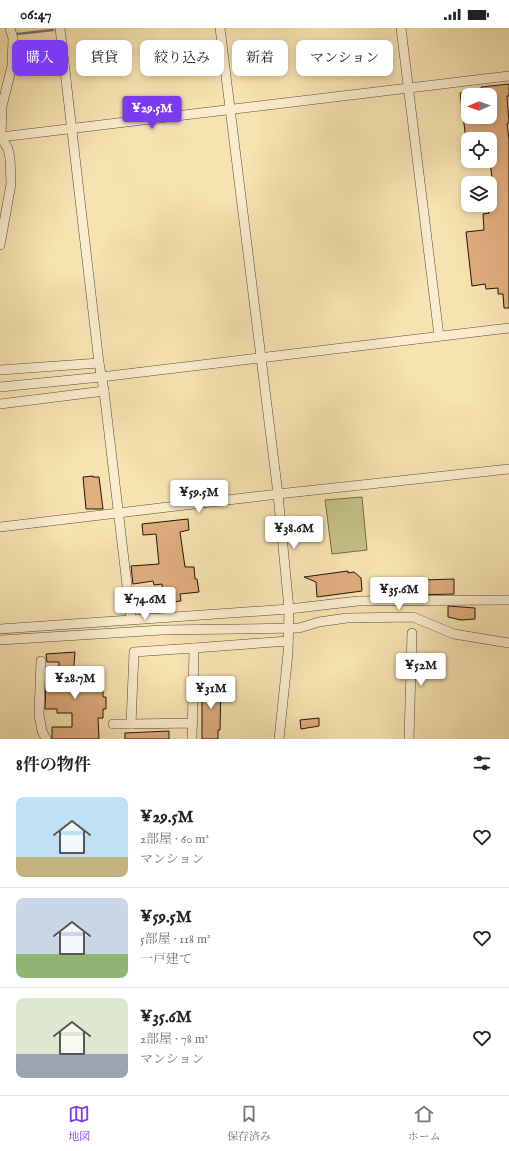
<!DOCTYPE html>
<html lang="ja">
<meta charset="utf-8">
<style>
:root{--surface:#fff;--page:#f2f2f2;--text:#222;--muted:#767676;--line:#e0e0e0;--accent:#7c3aed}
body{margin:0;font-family:"IM FELL English","Noto Serif JP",serif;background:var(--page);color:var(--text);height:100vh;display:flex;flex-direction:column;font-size:15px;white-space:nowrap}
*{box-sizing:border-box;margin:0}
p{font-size:13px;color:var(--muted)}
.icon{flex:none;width:22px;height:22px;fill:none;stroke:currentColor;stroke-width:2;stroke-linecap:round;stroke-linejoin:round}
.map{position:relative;height:711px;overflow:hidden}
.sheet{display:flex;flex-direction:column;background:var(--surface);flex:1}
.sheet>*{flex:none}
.hud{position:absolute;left:12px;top:12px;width:485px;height:36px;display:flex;gap:8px}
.needle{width:26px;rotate:268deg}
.controls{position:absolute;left:461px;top:60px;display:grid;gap:8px}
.controls a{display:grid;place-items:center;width:36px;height:36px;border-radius:8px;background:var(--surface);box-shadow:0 2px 6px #0003;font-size:20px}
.price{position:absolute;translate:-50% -34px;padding:0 9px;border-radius:4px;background:#fff;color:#222;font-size:13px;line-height:26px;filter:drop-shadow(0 1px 2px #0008)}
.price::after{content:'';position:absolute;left:50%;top:24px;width:12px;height:9px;margin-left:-6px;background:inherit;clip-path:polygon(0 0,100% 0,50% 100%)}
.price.current{background:var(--accent);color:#fff}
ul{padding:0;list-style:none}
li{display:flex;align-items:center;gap:12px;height:100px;padding:0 16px}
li+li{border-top:1px solid var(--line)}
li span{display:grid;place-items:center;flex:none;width:112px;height:80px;border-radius:8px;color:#555}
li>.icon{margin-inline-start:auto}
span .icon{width:48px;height:48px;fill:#fffc;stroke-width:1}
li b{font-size:17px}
h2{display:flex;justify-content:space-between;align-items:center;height:48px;padding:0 16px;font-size:17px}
.chip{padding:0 14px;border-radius:8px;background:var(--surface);box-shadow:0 2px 6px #0003;font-size:14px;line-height:36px}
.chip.current{background:var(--accent);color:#fff}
.status{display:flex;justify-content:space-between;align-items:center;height:28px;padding:0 20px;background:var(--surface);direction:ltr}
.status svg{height:11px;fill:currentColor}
.dock{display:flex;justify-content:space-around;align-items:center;height:56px;border-top:1px solid var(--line);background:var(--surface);font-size:11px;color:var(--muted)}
.dock a{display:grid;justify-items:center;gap:2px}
.dock .current{color:var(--accent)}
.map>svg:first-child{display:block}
.green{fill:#c3c187;stroke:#726a48}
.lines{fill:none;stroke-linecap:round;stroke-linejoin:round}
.stream{stroke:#707772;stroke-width:2.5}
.building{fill:#e0ae7f;stroke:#211209}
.minor-casing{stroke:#564633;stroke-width:10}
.minor{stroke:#faeccc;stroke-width:9}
</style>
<div class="status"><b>06:47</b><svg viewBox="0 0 49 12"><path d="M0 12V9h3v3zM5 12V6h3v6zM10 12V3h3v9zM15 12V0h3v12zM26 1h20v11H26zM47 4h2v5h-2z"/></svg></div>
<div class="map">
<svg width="509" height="711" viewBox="0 0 509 711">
<rect width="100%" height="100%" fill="#f7e2b1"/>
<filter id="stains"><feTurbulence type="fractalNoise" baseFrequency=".005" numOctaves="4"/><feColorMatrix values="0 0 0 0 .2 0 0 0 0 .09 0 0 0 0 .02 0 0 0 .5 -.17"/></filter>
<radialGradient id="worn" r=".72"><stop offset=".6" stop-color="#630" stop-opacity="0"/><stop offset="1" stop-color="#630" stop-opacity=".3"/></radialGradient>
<path class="green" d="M362 469 367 522 332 526 325 472Z"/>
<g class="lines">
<path class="stream" d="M17 6 53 2"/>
</g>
<g class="building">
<path d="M509 56V68H507L509 95H507L509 112V280H504L503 266H498V260L486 261 485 256 472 258 466 204 484 202 483 186 489 185 488 177H490V165H494L490 134V111H466L460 65 468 64V89H490V67H482L481 59Z"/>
<path d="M93 448V449H99L103 481H86L83 449Z"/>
<path d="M188 491 189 502 180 504 185 539H194L195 551H197L199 564 180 566 181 573 172 574 171 567 163 568 162 556 154 557 153 553 133 556 131 538 159 536 156 506 143 507 142 496Z"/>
<path d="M348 543V545L354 544 361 550 362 563 317 569 316 554 304 549Z"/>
<path d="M454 551V566L414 567V562H423V552Z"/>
<path d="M448 578 475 580V591L461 592 448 589Z"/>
<path d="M75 624 73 649 101 650 100 662H103V669H106V681H103V690H98L99 711H52V699H72V685H57V681H45L46 655H58L59 634H47L46 626Z"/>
<path d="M202 655H221L220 702H218V711H202Z"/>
<path d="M319 690V698L301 701 300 692Z"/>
<path d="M169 703V711H125V705Z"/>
</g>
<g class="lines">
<g class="minor-casing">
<g id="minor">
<path d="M60 0 99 335 104 363 131 591"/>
<path d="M220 0 278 466 289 581 288 625 279 711"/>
<path d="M401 0 439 308"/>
<path d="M0 108 1 109 509 48"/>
<path d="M0 217 11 156 10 130 8 121 1 109 2 78 12 38 13 10 10 0"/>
<path d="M0 342 99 335"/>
<path d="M0 359 101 349 509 300"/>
<path d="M0 376 104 363"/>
<path d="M0 499 278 466 509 441"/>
<path d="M0 601 289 581 358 573 509 572"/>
<path d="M0 612 162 602 299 600 319 594 347 590 413 589 454 606 509 615"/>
<path d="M194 620 288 613"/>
<path d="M41 633 39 687 42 703 46 711"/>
<path d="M113 696H131"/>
<path d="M192 711 194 620 134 624 131 696 193 695"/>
<path d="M409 711 412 605"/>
</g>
</g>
<use href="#minor" class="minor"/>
</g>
<rect width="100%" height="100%" filter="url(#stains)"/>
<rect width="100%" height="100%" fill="url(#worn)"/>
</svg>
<div class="controls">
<a><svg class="needle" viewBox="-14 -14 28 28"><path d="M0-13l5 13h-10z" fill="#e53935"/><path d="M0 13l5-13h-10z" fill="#767676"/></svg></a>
<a><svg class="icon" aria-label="locate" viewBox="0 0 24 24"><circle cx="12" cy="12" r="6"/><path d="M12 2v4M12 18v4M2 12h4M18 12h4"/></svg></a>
<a><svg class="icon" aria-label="layers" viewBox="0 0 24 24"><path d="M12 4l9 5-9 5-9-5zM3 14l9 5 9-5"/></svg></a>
</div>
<b class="price current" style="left:152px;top:102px">¥29.5M</b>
<b class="price" style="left:199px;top:486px">¥59.5M</b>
<b class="price" style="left:294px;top:522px">¥38.6M</b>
<b class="price" style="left:399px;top:583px">¥35.6M</b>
<b class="price" style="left:145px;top:593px">¥74.6M</b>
<b class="price" style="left:421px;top:659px">¥52M</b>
<b class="price" style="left:75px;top:672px">¥28.7M</b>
<b class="price" style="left:211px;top:682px">¥31M</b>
<div class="hud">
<a class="chip current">購入</a>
<a class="chip">賃貸</a>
<a class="chip">絞り込み</a>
<a class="chip">新着</a>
<a class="chip">マンション</a>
</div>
</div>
<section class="sheet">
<h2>8件の物件<svg class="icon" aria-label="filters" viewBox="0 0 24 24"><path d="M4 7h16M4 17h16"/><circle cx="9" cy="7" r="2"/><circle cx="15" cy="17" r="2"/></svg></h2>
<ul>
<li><span style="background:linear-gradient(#bfe0f5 75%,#c2b280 0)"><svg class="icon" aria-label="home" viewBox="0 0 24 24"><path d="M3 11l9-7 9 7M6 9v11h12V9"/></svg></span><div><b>¥29.5M</b><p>2部屋 · 60 m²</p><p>マンション</p></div><svg class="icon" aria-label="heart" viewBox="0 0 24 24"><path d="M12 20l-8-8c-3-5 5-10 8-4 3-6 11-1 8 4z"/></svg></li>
<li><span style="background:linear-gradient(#c9d6e8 70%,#8fb573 0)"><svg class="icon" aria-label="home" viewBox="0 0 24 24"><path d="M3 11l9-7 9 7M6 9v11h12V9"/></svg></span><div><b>¥59.5M</b><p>5部屋 · 118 m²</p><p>一戸建て</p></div><svg class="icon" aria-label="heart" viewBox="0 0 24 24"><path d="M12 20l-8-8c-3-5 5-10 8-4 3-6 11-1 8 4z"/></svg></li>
<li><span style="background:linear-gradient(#dfe7d0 70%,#9aa5b1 0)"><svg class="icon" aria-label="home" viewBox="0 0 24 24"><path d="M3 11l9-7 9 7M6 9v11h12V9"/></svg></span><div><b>¥35.6M</b><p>2部屋 · 78 m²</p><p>マンション</p></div><svg class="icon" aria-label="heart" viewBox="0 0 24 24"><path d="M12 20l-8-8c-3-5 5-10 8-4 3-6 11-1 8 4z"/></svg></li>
</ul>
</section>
<nav class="dock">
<a class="current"><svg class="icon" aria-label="map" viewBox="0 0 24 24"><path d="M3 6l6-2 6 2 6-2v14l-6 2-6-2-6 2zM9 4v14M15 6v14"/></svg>地図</a>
<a><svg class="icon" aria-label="saved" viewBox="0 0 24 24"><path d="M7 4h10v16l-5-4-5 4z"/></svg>保存済み</a>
<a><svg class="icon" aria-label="home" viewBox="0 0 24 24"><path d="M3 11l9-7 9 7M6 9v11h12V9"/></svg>ホーム</a>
</nav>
